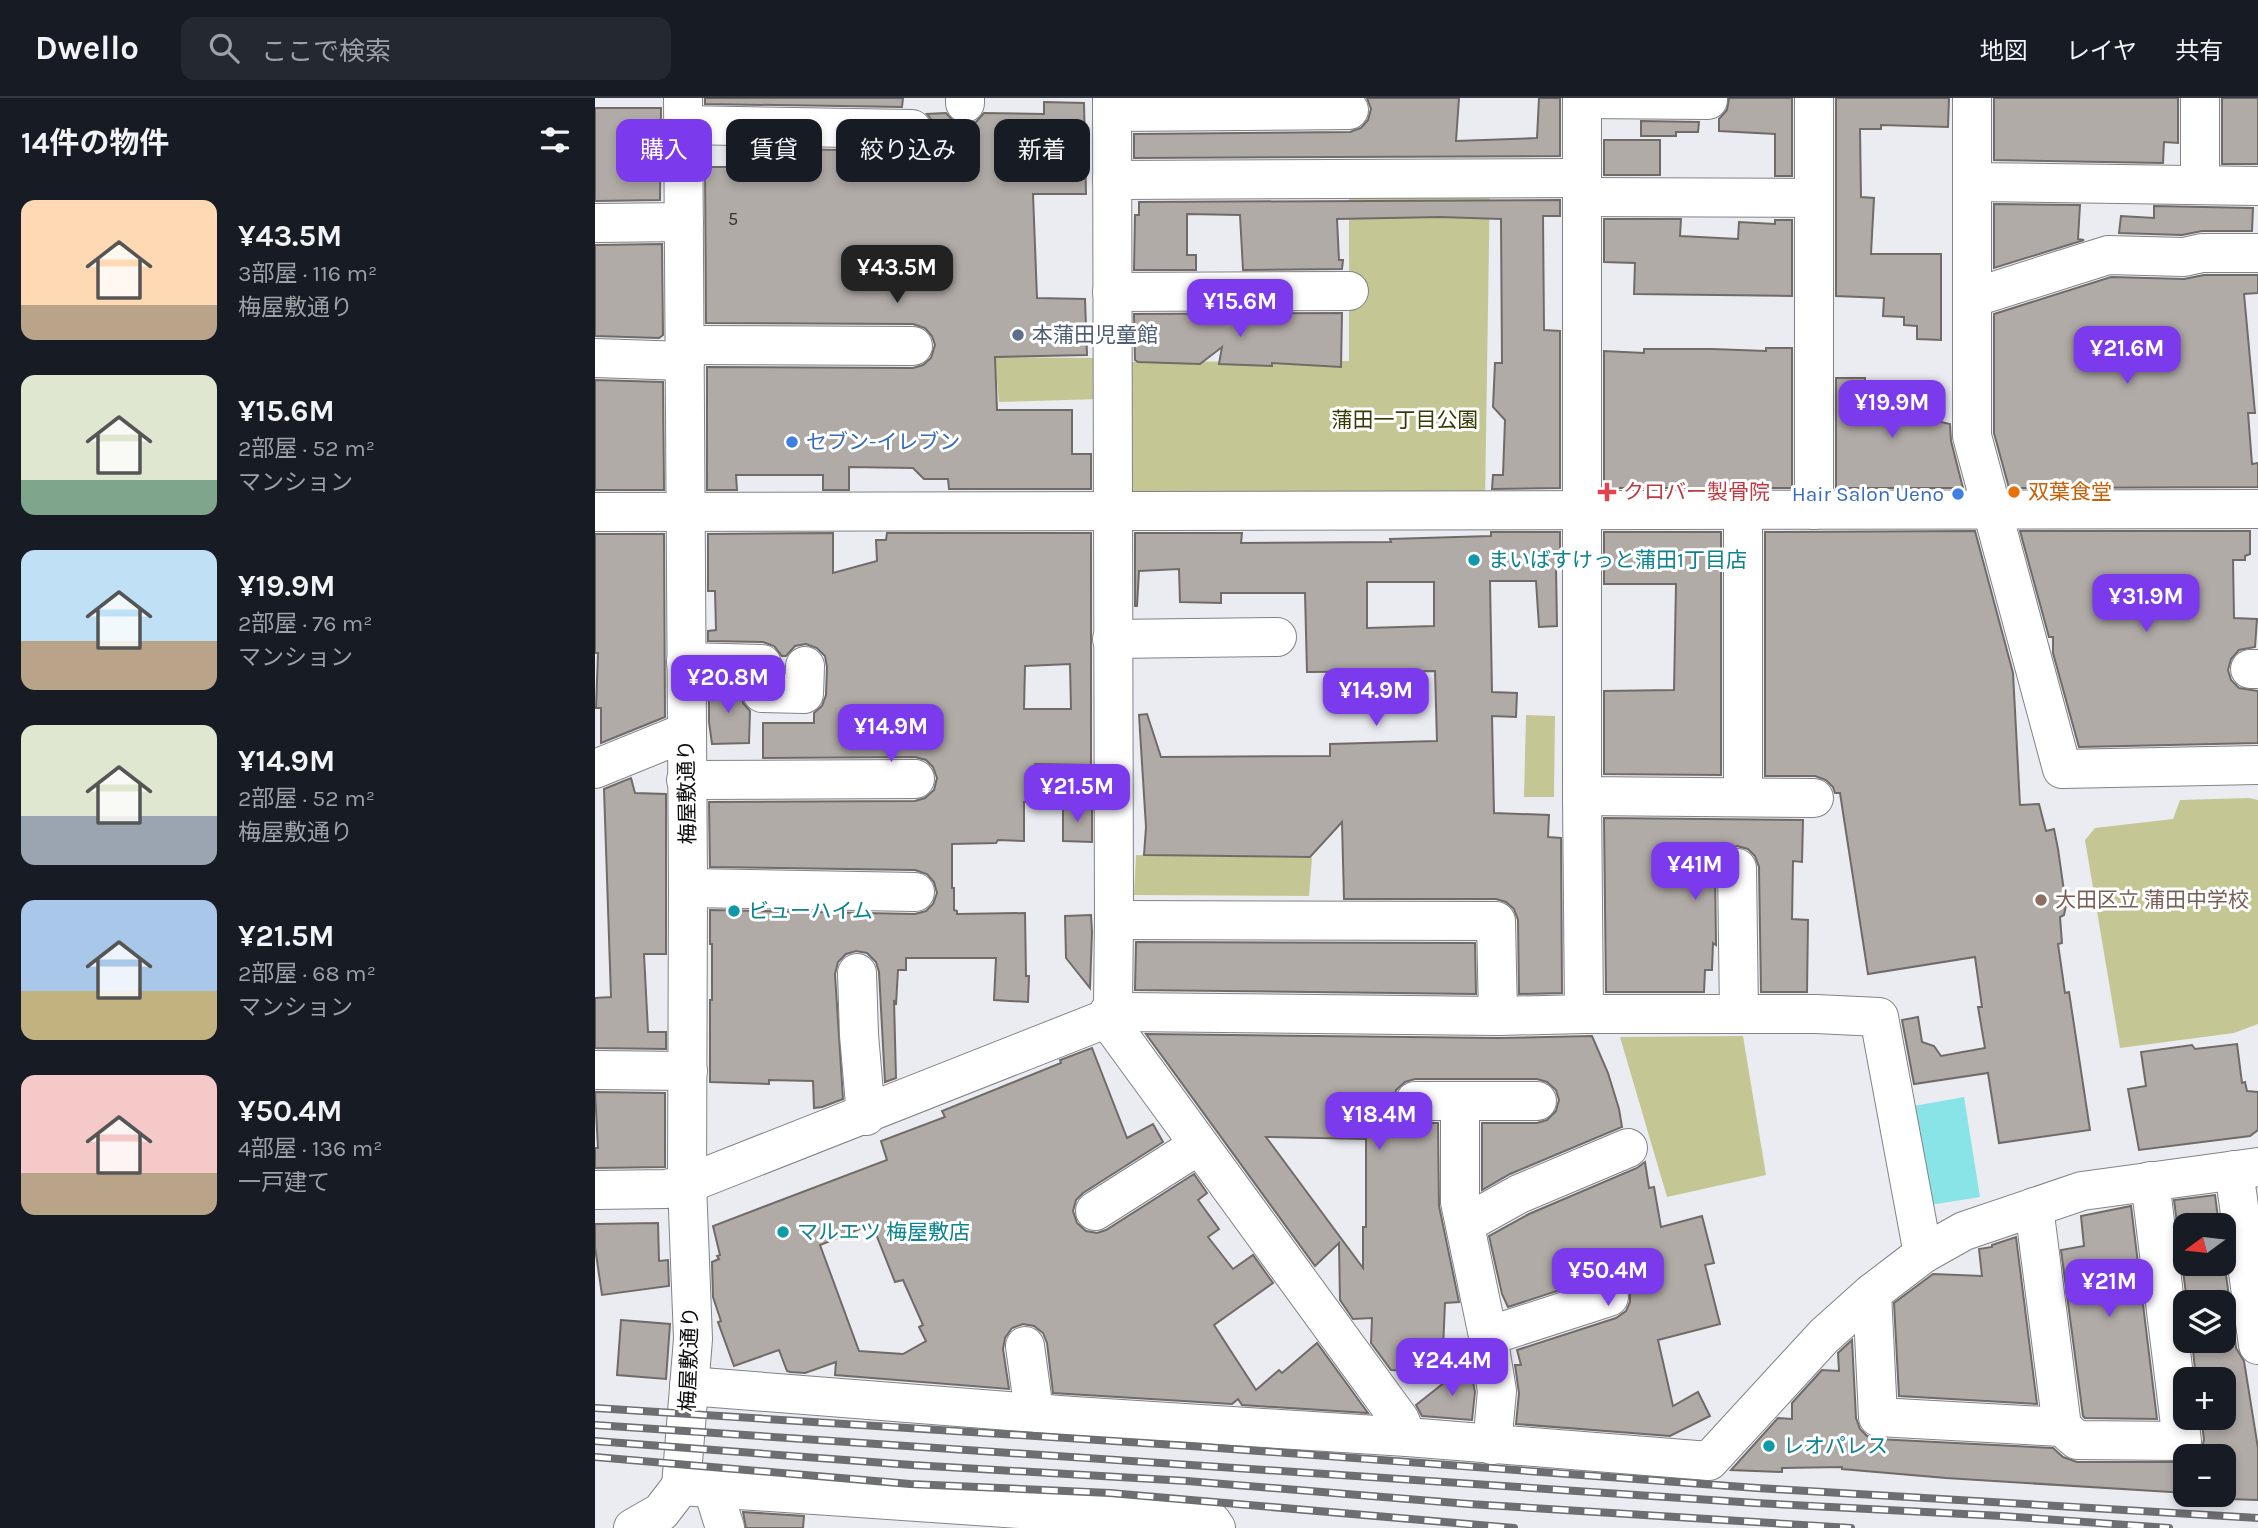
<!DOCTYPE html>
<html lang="ja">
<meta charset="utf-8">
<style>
:root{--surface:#171b24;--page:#242831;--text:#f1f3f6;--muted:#9ea1a6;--line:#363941;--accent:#7c3aed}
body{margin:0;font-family:Karla,"Noto Sans JP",sans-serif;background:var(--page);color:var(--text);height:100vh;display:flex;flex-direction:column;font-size:26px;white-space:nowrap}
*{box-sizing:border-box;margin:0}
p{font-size:23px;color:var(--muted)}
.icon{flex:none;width:38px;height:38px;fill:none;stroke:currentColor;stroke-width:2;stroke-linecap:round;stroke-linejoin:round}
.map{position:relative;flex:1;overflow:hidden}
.panel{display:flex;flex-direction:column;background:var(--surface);width:595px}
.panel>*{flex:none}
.banner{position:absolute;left:21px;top:21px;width:665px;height:63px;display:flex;gap:14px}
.needle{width:46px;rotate:255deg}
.buttons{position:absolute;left:1578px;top:1115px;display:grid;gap:14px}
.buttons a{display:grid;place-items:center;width:63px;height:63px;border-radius:14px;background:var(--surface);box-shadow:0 4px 10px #0003;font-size:35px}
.price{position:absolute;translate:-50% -60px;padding:0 16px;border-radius:14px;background:var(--accent);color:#fff;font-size:23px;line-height:46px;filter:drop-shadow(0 2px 4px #0008)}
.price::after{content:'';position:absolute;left:50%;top:42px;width:21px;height:16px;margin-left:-10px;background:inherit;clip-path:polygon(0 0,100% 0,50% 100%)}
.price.current{background:#222;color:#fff}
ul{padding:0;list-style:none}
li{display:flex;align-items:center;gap:21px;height:175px;padding:0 21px}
li span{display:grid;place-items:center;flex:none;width:196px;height:140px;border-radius:14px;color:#555}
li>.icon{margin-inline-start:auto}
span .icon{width:84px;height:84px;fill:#fffc;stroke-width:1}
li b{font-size:30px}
h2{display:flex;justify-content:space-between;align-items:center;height:84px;padding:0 21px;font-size:30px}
.pill{padding:0 24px;border-radius:14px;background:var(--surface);box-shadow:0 4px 10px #0003;font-size:24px;line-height:63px}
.pill.current{background:var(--accent);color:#fff}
header{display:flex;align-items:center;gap:42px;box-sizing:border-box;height:98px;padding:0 35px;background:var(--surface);border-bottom:2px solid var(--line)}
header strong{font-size:33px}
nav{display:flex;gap:38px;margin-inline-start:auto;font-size:24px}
.search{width:490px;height:63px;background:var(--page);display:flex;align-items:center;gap:18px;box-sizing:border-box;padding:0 24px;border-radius:14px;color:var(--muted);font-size:26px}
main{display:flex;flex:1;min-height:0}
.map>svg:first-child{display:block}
.green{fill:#c4c794}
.water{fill:#89e4e7}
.building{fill:#b1aba7;stroke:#716b67;stroke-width:2;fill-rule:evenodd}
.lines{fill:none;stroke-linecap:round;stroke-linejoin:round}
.minor-casing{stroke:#828389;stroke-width:40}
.minor{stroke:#fff;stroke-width:38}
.rail-casing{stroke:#6d6e72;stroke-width:8}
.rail{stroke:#fff;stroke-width:5;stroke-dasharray:16;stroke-linecap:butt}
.service-dot{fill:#5c6f8a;stroke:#fff;stroke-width:2.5}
.shop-dot{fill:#3f7fe0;stroke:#fff;stroke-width:2.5}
.health-dot{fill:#e0444e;stroke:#fff;stroke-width:2.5}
.food-dot{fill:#e8710a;stroke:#fff;stroke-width:2.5}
.culture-dot{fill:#0f9aa8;stroke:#fff;stroke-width:2.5}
.education-dot{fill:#8d6e63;stroke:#fff;stroke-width:2.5}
.labels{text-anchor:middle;stroke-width:6;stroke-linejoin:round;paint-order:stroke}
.number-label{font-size:18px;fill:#353434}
.service-label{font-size:21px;fill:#4e5e75;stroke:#fff;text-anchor:start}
.park-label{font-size:21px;fill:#393b05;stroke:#fff}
.shop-label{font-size:21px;fill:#366cbe;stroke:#fff;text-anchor:start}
.health-label{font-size:21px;fill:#be3a42;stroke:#fff;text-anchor:start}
.food-label{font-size:21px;fill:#c56008;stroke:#fff;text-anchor:start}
.culture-label{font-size:21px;fill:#0d838f;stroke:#fff;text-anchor:start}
.street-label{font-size:21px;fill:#0c0c0e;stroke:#fff}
.education-label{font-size:21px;fill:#785e54;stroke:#fff;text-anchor:start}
</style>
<header>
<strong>Dwello</strong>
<div class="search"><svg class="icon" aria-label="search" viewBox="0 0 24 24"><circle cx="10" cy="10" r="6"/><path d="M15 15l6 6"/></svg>ここで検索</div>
<nav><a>地図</a><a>レイヤ</a><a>共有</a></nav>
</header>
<main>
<section class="panel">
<h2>14件の物件<svg class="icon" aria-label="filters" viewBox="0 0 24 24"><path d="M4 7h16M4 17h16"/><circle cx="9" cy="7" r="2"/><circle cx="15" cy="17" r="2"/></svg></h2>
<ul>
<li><span style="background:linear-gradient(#ffd9b3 75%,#b9a48a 0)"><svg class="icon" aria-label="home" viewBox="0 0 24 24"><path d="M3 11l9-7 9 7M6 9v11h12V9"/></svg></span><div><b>¥43.5M</b><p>3部屋 · 116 m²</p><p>梅屋敷通り</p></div></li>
<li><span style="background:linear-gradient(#dfe7d0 75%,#7fa58c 0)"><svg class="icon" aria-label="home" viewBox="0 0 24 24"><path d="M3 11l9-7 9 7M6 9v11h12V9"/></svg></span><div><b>¥15.6M</b><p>2部屋 · 52 m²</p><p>マンション</p></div></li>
<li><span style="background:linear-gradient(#bfe0f5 65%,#b9a48a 0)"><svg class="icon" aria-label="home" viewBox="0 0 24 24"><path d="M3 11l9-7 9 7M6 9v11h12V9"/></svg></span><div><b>¥19.9M</b><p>2部屋 · 76 m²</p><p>マンション</p></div></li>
<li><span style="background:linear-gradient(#dfe7d0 65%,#9aa5b1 0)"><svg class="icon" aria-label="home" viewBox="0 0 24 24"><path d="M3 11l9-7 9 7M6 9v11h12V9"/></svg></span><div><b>¥14.9M</b><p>2部屋 · 52 m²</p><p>梅屋敷通り</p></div></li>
<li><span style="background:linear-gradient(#a9c7e8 65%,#c2b280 0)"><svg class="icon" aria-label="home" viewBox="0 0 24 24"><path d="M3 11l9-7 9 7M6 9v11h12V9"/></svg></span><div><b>¥21.5M</b><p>2部屋 · 68 m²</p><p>マンション</p></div></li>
<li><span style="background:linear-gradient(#f6c9c9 70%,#b9a48a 0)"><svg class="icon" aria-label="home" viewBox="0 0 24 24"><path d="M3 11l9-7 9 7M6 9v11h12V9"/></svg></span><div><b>¥50.4M</b><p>4部屋 · 136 m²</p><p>一戸建て</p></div></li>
</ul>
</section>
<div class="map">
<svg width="1663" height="1430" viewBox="0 0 1663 1430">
<rect width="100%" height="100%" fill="#eaecf2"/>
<g class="green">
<path d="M895 80 890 404 529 395 528 264 754 263V81Z"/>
<path d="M400 259 504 260 505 301 404 304Z"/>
<path d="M931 617 960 618 959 699H929Z"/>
<path d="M1654 700 1663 702V926L1639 935 1525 950 1490 742 1500 730 1578 721 1585 702Z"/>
<path d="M541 757 717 760 714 798 539 797Z"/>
<path d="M1148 938 1171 1077 1072 1099 1025 939Z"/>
</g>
<path class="water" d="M1369 999 1385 1099 1335 1107 1319 1008Z"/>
<g class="building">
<path d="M110 0H308L307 9 110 6Z"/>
<path d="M772 0H864L861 43 942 40 944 0H965V58L539 60V36L755 34 766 30 773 22 776 11Z"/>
<path d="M1134 0H1197V78H1180V36L1124 33V21L1132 12Z"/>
<path d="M1241 0H1354L1353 29 1286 27V31H1265L1266 99 1279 100 1276 156H1346V242L1322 241V228L1309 227V219L1288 218 1289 200 1241 198Z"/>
<path d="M1399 0H1583V45L1569 44 1568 65 1399 62Z"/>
<rect x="1627" y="0" width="36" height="66"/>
<path d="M449 4 489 5 491 96H438L442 200 490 201 492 257 400 259 402 312H477V356H496V391H354L353 381H329L318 370 254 369V392H228V377H141L142 392H112V269L318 270 328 267 336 260 340 247 337 238 330 230 318 226 111 225 110 69H183V51L317 53 328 50 336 42 339 31 336 21 332 16 351 15 359 24 371 27 381 24 389 15 449 16Z"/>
<path d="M0 10H66L65 102 0 103Z"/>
<path d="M1046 23 1104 24 1103 34H1081V38H1046Z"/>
<rect x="1009" y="42" width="56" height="35"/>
<path d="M965 102V118H948L949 232 965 233V390L897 391 898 377H908L910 322 898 309 900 265H907L906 121 845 119 742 121 744 162H748L747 171 648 172 645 117 592 116V157H601V172H539L540 117H544V104Z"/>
<path d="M1399 106 1485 107 1483 141 1489 142 1399 170Z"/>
<path d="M1559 108 1658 110 1657 133H1607L1587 137 1524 135 1526 118 1559 120Z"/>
<path d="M1009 121H1086L1085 138 1143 141 1144 124 1180 126V122H1197V198L1039 196 1040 165 1009 164Z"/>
<path d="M67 146 68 237 64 240 0 238V147Z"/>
<path d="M1609 177H1663V195L1649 196 1660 315H1653L1657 366 1663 365V389L1414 390 1399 335V216L1516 179 1589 181Z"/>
<path d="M747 215 746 269 677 265V268L624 266 627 249 605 266 543 264 540 262 539 216Z"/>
<path d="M1171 250H1197V390H1009V253L1049 255V251H1117L1171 253Z"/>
<path d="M1241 280H1270V294L1346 295V324L1355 326 1356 343 1368 390H1241Z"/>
<path d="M0 282 68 284 69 392H0Z"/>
<path d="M1380 433 1418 575 1425 707 1444 706 1451 733 1459 731 1463 751 1471 807 1469 817 1465 819 1467 845 1463 846 1470 895 1474 894 1495 1032 1404 1045 1393 975 1319 986 1307 922 1323 919 1327 944 1339 948 1346 958 1390 950 1383 909H1387L1380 859 1273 876 1245 695H1240L1238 689 1231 682 1220 678H1170V434Z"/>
<path d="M1425 433H1655V456L1650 458V462H1638L1639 520 1662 521 1660 549 1644 552 1636 561 1633 572 1636 582 1644 590 1663 593V645L1484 649 1458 555V539H1454Z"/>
<path d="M896 434H965V469H961L962 528 944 529 941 483H895L897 594 922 595 921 619 897 618 899 715 954 717 953 739 966 740 967 895 924 896 923 822 919 811 911 804 901 801H749L747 724 715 759 549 757 551 729 544 617 552 616 566 659 735 658V646L842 643 840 573 712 574 710 495H626V505L585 504 584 471 544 473 542 508H540V435H647L646 445 796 444 795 441 896 438ZM772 484H839V528L772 530Z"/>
<path d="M1009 434H1126V677L1009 676V593L1079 592 1081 486H1009Z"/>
<path d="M238 435V475L282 463 281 442H291L292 435H496V667L440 666V704H429V743L403 742 401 745 357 746V790H359V812L362 813V816L430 815 431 878H434L433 904 399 902 401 860H311V872H303L301 907 299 902 301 980 290 984 284 874 281 864 272 855 261 853 251 856 243 864 240 876 248 1001 227 1009 219 1010 218 983 174 982V986L115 984V902H117V846H115V812L320 816 331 813 338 806 342 795 339 784 332 776 320 772 115 769 114 704 320 703 330 700 339 692 342 680 338 669 331 662 320 659 168 660V625H219V615L227 608 231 597 232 569 230 558 222 550 211 546 200 548 191 558H187L179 548 168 544 113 543V533L121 532 120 493H113V436ZM475 566 476 611H429L430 568Z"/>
<path d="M0 436H69L70 619 6 645V610H1L3 555H0Z"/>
<path d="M114 586 145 587 148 605 155 613 154 645 117 646 114 624Z"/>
<path d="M36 680 40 695 71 696V856H49L53 934H71V951L0 950V900L16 899 9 691Z"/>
<path d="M468 709 497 710V744L468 743Z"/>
<path d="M1009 720 1208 722 1207 764 1198 763 1197 821 1213 822 1212 894H1166L1164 769 1160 758 1153 751 1142 748 1130 752 1123 759 1120 770 1121 847 1118 845 1117 872H1110L1109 894H1011Z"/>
<path d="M496 817 497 834 495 890 471 860 470 818Z"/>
<path d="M541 844 880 845 881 896 540 892Z"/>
<path d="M551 936 903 940 997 938 1013 975 1024 1011 1027 1029 915 1076 887 1092V1025H942L952 1022 961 1013 964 1002 961 992 952 984 942 981H820L810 984 801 992 798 1004 801 1014 809 1022 820 1025H843L844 1108 864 1204 850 1205 847 1275 796 1272 776 1245 777 1220 758 1221 745 1202 744 1145 720 1168ZM671 1039 771 1041V1129H768V1170Z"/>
<path d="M1642 946 1647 985 1650 984 1652 993 1663 994V1032L1655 1038 1544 1052 1533 991 1551 988 1546 954 1597 947 1600 951Z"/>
<path d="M497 950 532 1040 558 1026 568 1044 488 1095 481 1102 478 1113 482 1125 491 1133 502 1135 511 1132 599 1076 612 1095 603 1102 624 1131 613 1139 638 1171 658 1157 678 1185 619 1227 661 1292 684 1272 687 1275 722 1245 773 1315 647 1307 643 1301 637 1306 458 1295 452 1245 448 1235 439 1228 428 1226 417 1230 410 1240 408 1251 414 1291 240 1277 241 1264 210 1275 195 1274 192 1273 184 1252 139 1268 123 1224 126 1223 118 1199 117 1164 124 1161 122 1158 125 1157 118 1128 292 1062 286 1043 350 1019 347 1013 466 965 465 962ZM277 1126 300 1184 308 1182 328 1227 324 1229 331 1243 308 1256 264 1253 225 1147Z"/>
<path d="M0 994 70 995V1069L0 1070V1050H3Z"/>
<path d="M1050 1064 1054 1090 1059 1089 1066 1129 1107 1118 1119 1165 1110 1167 1125 1226 1063 1242 1078 1308 1103 1294 1115 1318 1075 1338 921 1326 924 1295 920 1267H926L922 1252 1021 1220 1031 1213 1035 1204V1193L1028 1182 1019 1178H1008L913 1209 907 1196 894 1138 934 1116 1042 1070Z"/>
<path d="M1620 1097 1624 1127H1591V1166H1629V1162L1641 1250 1649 1263 1663 1350V1402L1604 1400V1396H1629V1358H1602L1607 1352 1609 1341 1606 1320H1629V1281H1601L1597 1242H1629V1204H1592L1579 1102Z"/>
<path d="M1536 1108 1562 1321 1490 1320 1488 1318 1466 1152 1489 1148 1486 1118Z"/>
<path d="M63 1125 64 1163 73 1162 74 1188 7 1197 0 1149V1126Z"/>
<path d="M1421 1139 1442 1306 1304 1298 1299 1205 1338 1176 1387 1178 1384 1151 1397 1149V1147Z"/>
<path d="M26 1222 75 1226 71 1281 22 1277Z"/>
<path d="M1257 1242 1261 1320 1265 1331 1272 1338 1282 1341 1458 1350 1468 1359 1482 1364H1591V1395L1351 1380 1247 1371V1369L1187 1370V1374L1136 1372 1183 1320 1197 1321V1305L1227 1272 1244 1273 1243 1255Z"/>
<path d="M874 1265 880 1294 877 1322 827 1318 821 1307Z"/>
<path d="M148 1414 209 1418 208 1430H151Z"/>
</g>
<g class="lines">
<g class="minor-casing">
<g id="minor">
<path d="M987 0V698L989 916H1221L1284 919 1328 1156"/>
<path d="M1377 0V338L1467 671 1663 667"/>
<path d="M1605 0V87"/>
<path d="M987 1 1113 2"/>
<path d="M370 5V0"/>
<path d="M517 14 754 12"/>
<path d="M88 27 317 31"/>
<path d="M517 82 987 80"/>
<path d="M1377 84 1663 88"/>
<path d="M987 99 1219 100"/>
<path d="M0 125 89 124"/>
<path d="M517 194 754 193"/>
<path d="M1377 200 1513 157 1589 159 1607 155H1663"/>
<path d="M90 247 318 248"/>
<path d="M0 260 90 263"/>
<path d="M1219 412V0"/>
<path d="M1148 413V699"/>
<path d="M0 414 1663 411"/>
<path d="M517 541 682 539"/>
<path d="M91 564 167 566V595L209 596 210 568"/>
<path d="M1655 571H1663"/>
<path d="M0 671 91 634"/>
<path d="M91 682 320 681"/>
<path d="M987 698 1219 700"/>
<path d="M1142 770 1144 916"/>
<path d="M93 790 320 794"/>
<path d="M519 822 901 823 903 918"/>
<path d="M262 875 264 937 271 1018"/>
<path d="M511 919 518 907 519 822 517 0"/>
<path d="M511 919 805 1322 812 1339"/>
<path d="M0 972 93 973"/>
<path d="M820 1003H942"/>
<path d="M865 1003V1104L893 1238"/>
<path d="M1639 1072 1663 1247"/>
<path d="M0 1092 71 1091 92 1086 528 914 903 918 989 916"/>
<path d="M1439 1109 1467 1329 1482 1342 1587 1343 1555 1083"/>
<path d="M500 1113 604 1047"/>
<path d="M870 1126 924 1096 1033 1050"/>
<path d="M1277 1195 1283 1319 1467 1329"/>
<path d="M430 1248 439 1314"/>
<path d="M94 1288 478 1318 812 1339 1114 1363 1229 1238 1277 1195 1328 1156 1369 1133 1487 1093 1663 1069"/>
<path d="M897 1347 902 1293 893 1238 1014 1199"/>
<path d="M86 1388 98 1241 92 1086 93 790 88 0"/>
<path d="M86 1388 617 1424 621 1430"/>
<path d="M118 1392 130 1430"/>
<path d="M38 1430 66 1414 86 1388"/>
</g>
</g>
<use href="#minor" class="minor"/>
<g class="rail-casing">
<g id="rail">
<path d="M0 1310 596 1348 1162 1390 1663 1420"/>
<path d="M0 1327 1161 1405 1407 1418 1574 1430"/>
<path d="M0 1343 317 1367 592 1383 874 1406 1256 1430"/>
<path d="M0 1359 315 1386 515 1395 919 1430"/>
</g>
</g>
<use href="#rail" class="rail"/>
</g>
<circle class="service-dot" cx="423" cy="237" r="7"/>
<g class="shop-dot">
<circle cx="197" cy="344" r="7"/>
<circle cx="1363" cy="396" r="7"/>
</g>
<path class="health-dot" d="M1008.5 383.5h7v7h7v7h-7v7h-7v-7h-7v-7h7z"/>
<circle class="food-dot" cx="1419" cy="394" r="7"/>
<g class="culture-dot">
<circle cx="879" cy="462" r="7"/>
<circle cx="139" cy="813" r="7"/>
<circle cx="188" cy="1134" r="7"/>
<circle cx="1174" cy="1348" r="7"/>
</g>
<circle class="education-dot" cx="1446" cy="802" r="7"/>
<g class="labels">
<g class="number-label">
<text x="138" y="127">5</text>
</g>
<g class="service-label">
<text x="437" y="244">本蒲田児童館</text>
</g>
<g class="park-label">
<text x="810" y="329">蒲田一丁目公園</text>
</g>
<g class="shop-label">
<text x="211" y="351">セブン-イレブン</text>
<text x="1349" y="403" text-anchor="end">Hair Salon Ueno</text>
</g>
<g class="health-label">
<text x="1028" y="401">クロバー製骨院</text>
</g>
<g class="food-label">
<text x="1433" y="401">双葉食堂</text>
</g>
<g class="culture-label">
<text x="893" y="469">まいばすけっと蒲田1丁目店</text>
<text x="153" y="820">ビューハイム</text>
<text x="202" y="1141">マルエツ 梅屋敷店</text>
<text x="1188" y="1355">レオパレス</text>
</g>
<g class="street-label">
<text transform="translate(92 694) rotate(-91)" y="7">梅屋敷通り</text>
<text transform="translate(94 1261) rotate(-88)" y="7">梅屋敷通り</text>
</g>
<g class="education-label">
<text x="1460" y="809">大田区立 蒲田中学校</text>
</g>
</g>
</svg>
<div class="buttons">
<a><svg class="needle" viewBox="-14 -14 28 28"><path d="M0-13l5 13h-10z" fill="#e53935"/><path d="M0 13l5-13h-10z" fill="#9ea1a6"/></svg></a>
<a><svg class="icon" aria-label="layers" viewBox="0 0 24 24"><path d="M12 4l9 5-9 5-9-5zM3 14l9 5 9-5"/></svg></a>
<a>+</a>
<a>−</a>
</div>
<b class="price current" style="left:302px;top:207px">¥43.5M</b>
<b class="price" style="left:645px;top:241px">¥15.6M</b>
<b class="price" style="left:1532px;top:288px">¥21.6M</b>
<b class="price" style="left:1297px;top:342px">¥19.9M</b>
<b class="price" style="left:1551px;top:536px">¥31.9M</b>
<b class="price" style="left:133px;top:617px">¥20.8M</b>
<b class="price" style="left:781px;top:630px">¥14.9M</b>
<b class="price" style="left:296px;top:666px">¥14.9M</b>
<b class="price" style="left:482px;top:726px">¥21.5M</b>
<b class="price" style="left:1100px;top:804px">¥41M</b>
<b class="price" style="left:784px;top:1054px">¥18.4M</b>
<b class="price" style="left:1013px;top:1210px">¥50.4M</b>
<b class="price" style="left:1514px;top:1221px">¥21M</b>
<b class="price" style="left:857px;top:1300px">¥24.4M</b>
<div class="banner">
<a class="pill current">購入</a>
<a class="pill">賃貸</a>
<a class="pill">絞り込み</a>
<a class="pill">新着</a>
</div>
</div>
</main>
